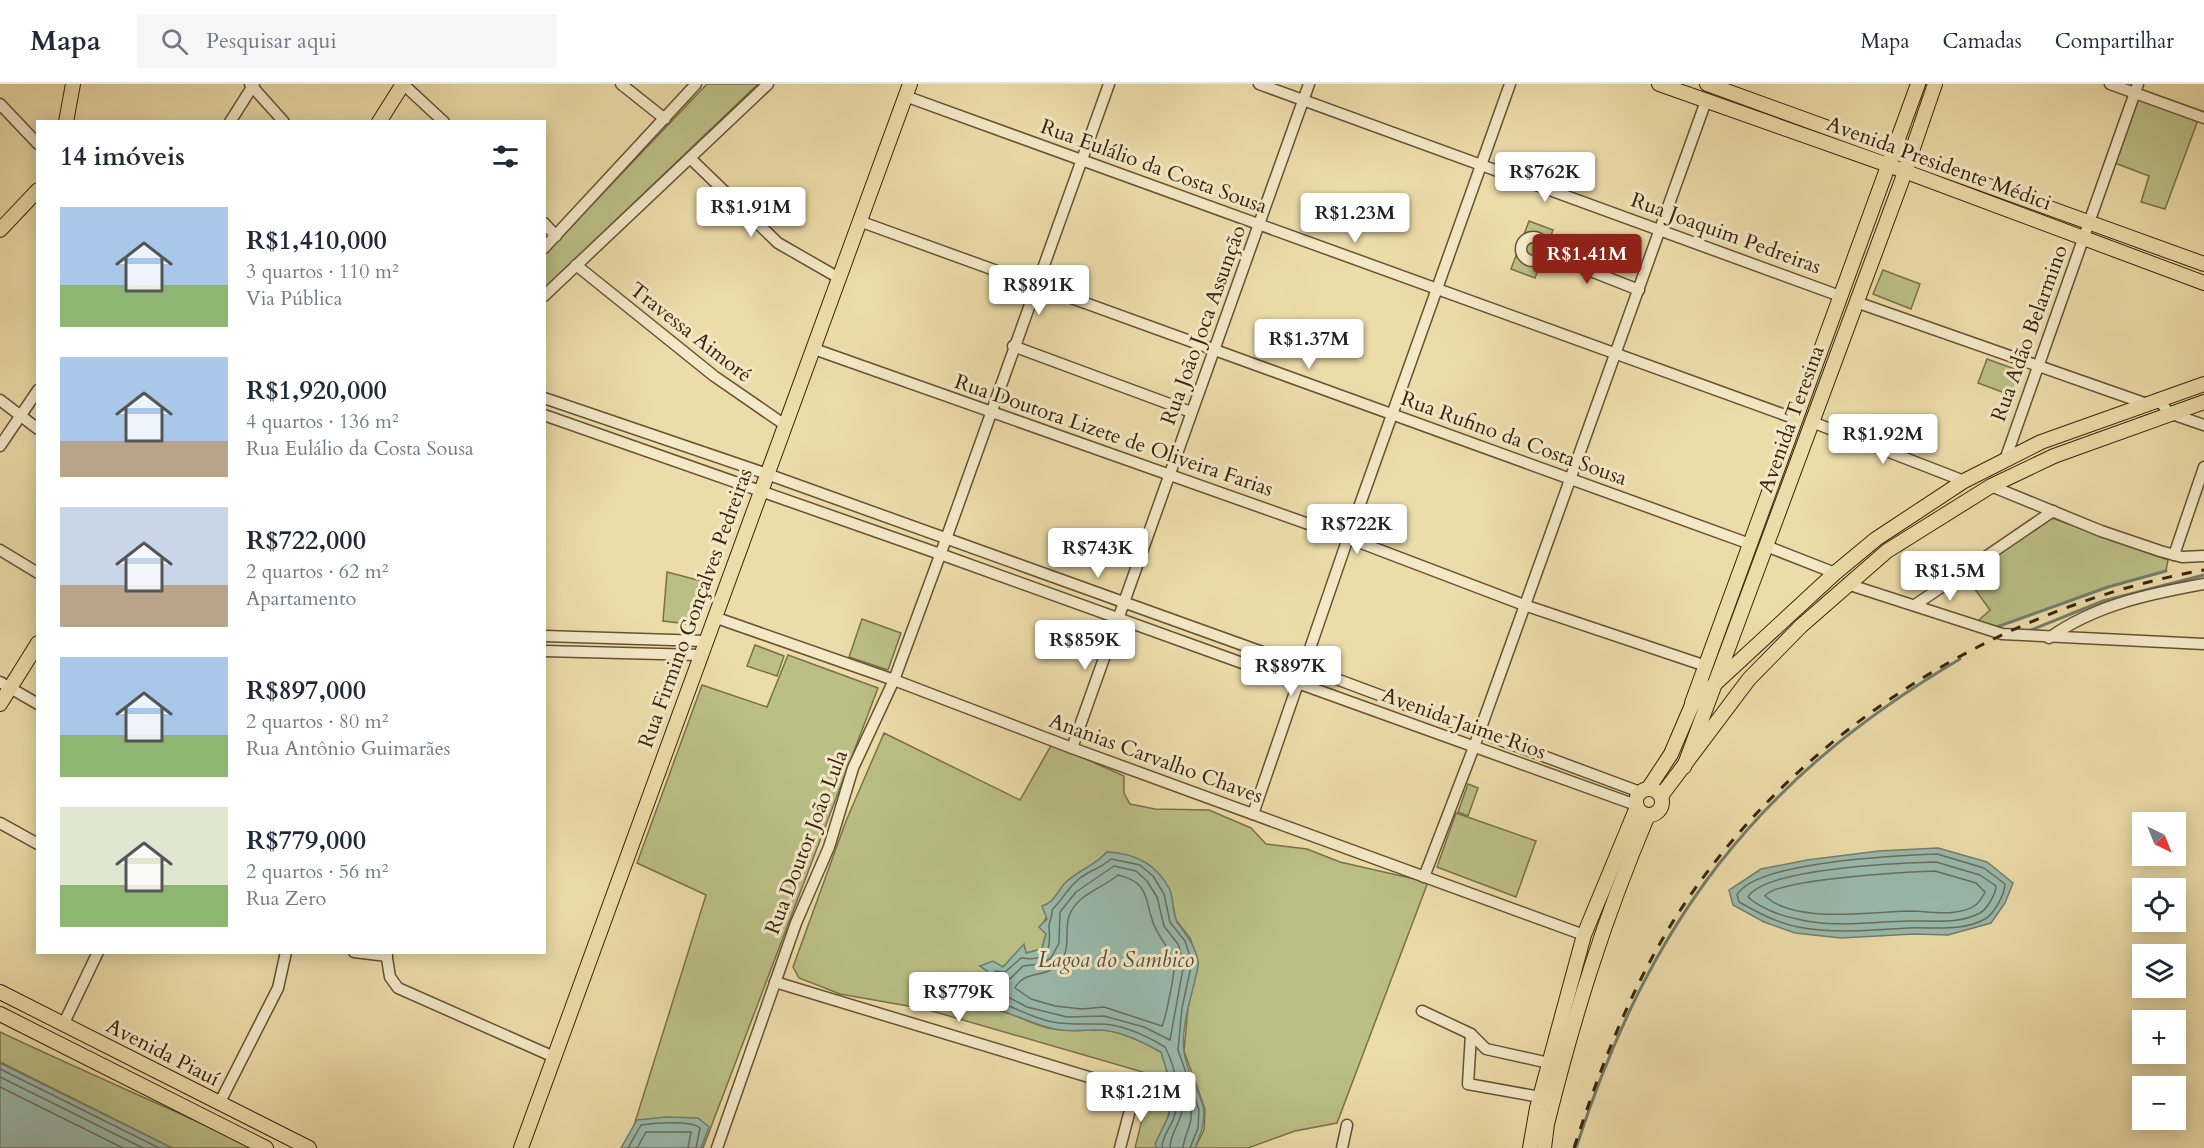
<!DOCTYPE html>
<html lang="pt">
<meta charset="utf-8">
<style>
:root{--surface:#fff;--page:#f6f6f7;--text:#1f2937;--muted:#747a83;--line:#e0e1e3;--accent:#8f2418}
body{margin:0;font-family:Cardo,serif;background:var(--page);color:var(--text);height:100vh;display:flex;flex-direction:column;font-size:22px;white-space:nowrap}
*{box-sizing:border-box;margin:0}
p{font-size:20px;color:var(--muted)}
.icon{flex:none;width:33px;height:33px;fill:none;stroke:currentColor;stroke-width:2;stroke-linecap:round;stroke-linejoin:round}
.map{position:relative;flex:1;overflow:hidden}
.panel{position:absolute;left:36px;top:36px;width:510px;height:834px;display:flex;flex-direction:column;background:var(--surface);border-radius:0px;box-shadow:0 3px 15px #0003}
.panel>*{flex:none}
.needle{width:39px;rotate:137deg}
.tools{position:absolute;left:2132px;top:728px;display:grid;gap:12px}
.tools a{display:grid;place-items:center;width:54px;height:54px;border-radius:0px;background:var(--surface);box-shadow:0 3px 15px #0003;font-size:30px}
.price{position:absolute;translate:-50% -51px;padding:0 14px;border-radius:6px;background:#fff;color:#222;font-size:20px;line-height:39px;filter:drop-shadow(0 2px 3px #0008)}
.price::after{content:'';position:absolute;left:50%;top:36px;width:18px;height:14px;margin-left:-9px;background:inherit;clip-path:polygon(0 0,100% 0,50% 100%)}
.price.active{background:var(--accent);color:#fff}
ul{padding:0;list-style:none}
li{display:flex;align-items:center;gap:18px;height:150px;padding:0 24px}
li span{display:grid;place-items:center;flex:none;width:168px;height:120px;border-radius:0px;color:#555}
li>.icon{margin-inline-start:auto}
span .icon{width:72px;height:72px;fill:#fffc;stroke-width:1}
li b{font-size:26px}
h2{display:flex;justify-content:space-between;align-items:center;height:72px;padding:0 24px;font-size:26px}
header{display:flex;align-items:center;gap:36px;box-sizing:border-box;height:84px;padding:0 30px;background:var(--surface);border-bottom:2px solid var(--line)}
header strong{font-size:28px}
nav{display:flex;gap:33px;margin-inline-start:auto;font-size:21px}
.search{width:420px;height:54px;background:var(--page);display:flex;align-items:center;gap:15px;box-sizing:border-box;padding:0 21px;border-radius:0px;color:var(--muted);font-size:22px}
.map>svg:first-child{display:block}
.green{fill:#babf86;stroke:#7a7148;stroke-width:1.5}
.water{fill:#99baad;stroke:#737e6c;stroke-width:1.5}
.lines{fill:none;stroke-linecap:round;stroke-linejoin:round}
.shore{stroke:#696e5c;stroke-width:1.5}
.stream{stroke:#737e6c;stroke-width:3}
.minor-casing{stroke:#665132;stroke-width:13}
.major-casing{stroke:#39230b;stroke-width:16}
.minor{stroke:#f3e8c7;stroke-width:10}
.major{stroke:#ecdca9;stroke-width:14}
.rail{stroke:#39230b;stroke-width:3;stroke-dasharray:10 10;stroke-linecap:butt}
.labels{text-anchor:middle;stroke-width:6;stroke-linejoin:round;paint-order:stroke}
.street-label{font-size:21px;fill:#39230b;stroke:#f3e8c7}
.water-label{font-size:22px;font-style:italic;fill:#56503c;stroke:#f3e8c7}
</style>
<header>
<strong>Mapa</strong>
<div class="search"><svg class="icon" aria-label="search" viewBox="0 0 24 24"><circle cx="10" cy="10" r="6"/><path d="M15 15l6 6"/></svg>Pesquisar aqui</div>
<nav><a>Mapa</a><a>Camadas</a><a>Compartilhar</a></nav>
</header>
<div class="map">
<svg width="2204" height="1064" viewBox="0 0 2204 1064">
<rect width="100%" height="100%" fill="#ecdca9"/>
<filter id="stains"><feTurbulence type="fractalNoise" baseFrequency=".00333" numOctaves="4"/><feColorMatrix values="0 0 0 0 .2 0 0 0 0 .09 0 0 0 0 .02 0 0 0 .5 -.17"/></filter>
<radialGradient id="worn" r=".72"><stop offset=".6" stop-color="#630" stop-opacity="0"/><stop offset="1" stop-color="#630" stop-opacity=".3"/></radialGradient>
<g class="green">
<path d="M707 0H758L545 204 544 171Z"/>
<path d="M2137 15 2198 36 2165 125 2141 118 2149 92 2115 79Z"/>
<path d="M1529 137 1553 146 1535 194 1511 185Z"/>
<path d="M1883 186 1920 200 1911 225 1873 210Z"/>
<path d="M1987 275 2023 288 2013 312 1978 299Z"/>
<path d="M2052 434 2168 476 2166 487 2108 503 1994 544 1978 537 1990 526 1966 493Z"/>
<path d="M667 488 713 500 696 541 663 537Z"/>
<path d="M862 535 901 549 888 586 849 573Z"/>
<path d="M755 561 784 572 777 592 747 582Z"/>
<path d="M788 571 878 604 703 1064H627L706 811 637 779 702 601 767 623Z"/>
<path d="M884 649 1020 716 1052 660 1124 692V709L1130 720 1155 725 1209 726 1251 744 1266 760 1307 765 1340 778 1428 798 1337 1039 1295 1047 1248 1064H1195L1204 1046 1205 1025 1184 967 1188 924 1198 878 1190 854 1176 836 1170 807 1107 768C1095 782 1079 786 1066 799 1052 813 1051 831 1040 843L1046 850 1042 865 1026 869 1024 861 1003 883 980 882 987 887 995 918 987 923C1009 927 1026 938 1048 944 1065 948 1082 946 1099 946 1120 946 1143 958 1161 968 1168 988 1173 1007 1169 1029 1167 1038 1159 1050 1156 1059L1157 1064H1135L1153 991 925 925 840 910 799 894 793 883 846 737Z"/>
<path d="M1468 700 1478 704 1468 732 1458 728Z"/>
<path d="M1456 729 1536 757 1516 813 1437 783Z"/>
<path d="M0 948C84 988 170 1024 255 1064H172L0 978Z"/>
</g>
<g class="water">
<path d="M1938 764 1987 778 2013 799 2005 819 1991 839 1948 851 1914 850 1841 854 1795 849 1764 838 1733 821 1729 806 1761 785 1807 776 1879 767Z"/>
<path d="M1107 768C1135 769 1157 780 1170 806 1174 816 1172 829 1177 838 1185 850 1196 862 1198 878 1199 884 1195 894 1194 900 1189 920 1181 947 1184 968 1192 1012 1217 1016 1195 1064H1157L1155 1060 1169 1031 1170 997 1161 968C1143 958 1119 946 1099 946 1082 946 1065 949 1047 943 1026 937 1008 927 986 923L995 917 988 909H992L985 904 988 896 987 887 980 882 993 877 1003 883 1024 860 1026 869 1042 865 1046 850 1039 843 1047 835 1042 822C1054 819 1057 808 1065 799 1078 786 1095 782 1107 768Z"/>
<path d="M0 979 172 1064H0Z"/>
<path d="M667 1033 698 1034 709 1043 701 1064H621L637 1036Z"/>
</g>
<g class="lines">
<g class="shore">
<path d="M1937 770 1984 784 2005 800C2005 810 1994 830 1985 835 1961 848 1935 843 1908 844 1871 846 1835 850 1798 843 1777 839 1757 828 1739 818L1737 811C1756 777 1898 772 1937 770Z"/>
<path d="M1936 778 1980 791 1996 802C1996 810 1987 825 1980 829 1957 841 1933 836 1908 837 1871 838 1833 844 1797 835 1781 832 1760 824 1748 813 1765 784 1901 779 1936 778Z"/>
<path d="M1114 782 1136 787 1147 797 1157 813 1164 842 1178 860 1184 879 1170 956 1144 943 1104 932 1067 933 1027 923 1008 913 1001 901 1003 897 1011 894 1023 882 1041 880 1051 874 1059 859 1060 828 1076 808Z"/>
<path d="M1935 787 1976 799 1985 808C1983 812 1980 817 1977 820 1961 833 1933 828 1914 827 1874 827 1796 841 1765 812 1775 795 1910 788 1935 787Z"/>
<path d="M1118 791C1155 799 1143 824 1157 847 1163 859 1171 866 1174 879 1176 885 1165 937 1162 942L1104 923 1082 925 1055 922 1031 915 1015 904C1024 886 1045 894 1058 881 1072 866 1064 849 1069 832 1077 810 1103 804 1118 791Z"/>
<path d="M0 985 159 1064"/>
<path d="M0 993 143 1064"/>
<path d="M0 1003 123 1064"/>
<path d="M628 1064 641 1041C654 1039 691 1036 700 1044L696 1064"/>
<path d="M637 1064 646 1048H691L688 1064"/>
<path d="M1162 1064C1162 1051 1171 1044 1174 1033 1182 1012 1175 982 1165 963 1147 952 1121 940 1099 940 1083 940 1069 941 1053 938 1034 935 1019 925 1001 919L993 902 995 887 1005 888 1021 874C1048 878 1051 867 1049 844 1048 839 1053 832 1052 826 1064 814 1071 798 1086 790 1098 783 1099 785 1111 775L1140 781 1153 792 1164 810 1170 838 1185 857 1192 878 1182 924 1178 966 1199 1026 1198 1044 1190 1064"/>
<path d="M1170 1064C1170 1048 1182 1039 1183 1020L1186 1018C1199 1033 1184 1048 1183 1064"/>
</g>
<g class="stream">
<path d="M1994 544 2108 503 2166 487"/>
<path d="M2026 548 2103 517 2204 491"/>
<path d="M1576 1064C1649 839 1755 696 1960 575"/>
</g>
<g class="minor-casing">
<g id="minor">
<path d="M250 0 284 38"/>
<path d="M403 0 444 38"/>
<path d="M621 0 665 35"/>
<path d="M1259 0 1840 212"/>
<path d="M2110 0 2204 34"/>
<path d="M905 12 1796 335"/>
<path d="M0 20 38 60"/>
<path d="M230 38 254 0"/>
<path d="M691 75 778 159 839 194"/>
<path d="M859 137 1750 460"/>
<path d="M544 139 556 152"/>
<circle cx="1533" cy="165" r="12"/>
<path d="M544 164 696 0"/>
<path d="M1545 169 1639 206"/>
<path d="M576 181 714 292 785 341"/>
<path d="M544 212 768 0"/>
<path d="M1856 218 2144 319"/>
<path d="M1013 262 1191 328"/>
<path d="M814 265 1348 454 1524 521 1706 582"/>
<path d="M544 314 767 390 1304 583 1640 708"/>
<path d="M2158 315 2169 329 2204 341"/>
<path d="M0 316 38 345"/>
<path d="M544 331 940 470 1636 721"/>
<path d="M1812 338 1964 397"/>
<path d="M0 362 38 306"/>
<path d="M2005 376 2138 0"/>
<path d="M1991 402 2101 447 2160 467 2182 473 2204 472"/>
<path d="M1766 462 1835 489"/>
<path d="M0 466 38 489"/>
<path d="M2174 471 2204 383"/>
<path d="M1847 500 2002 550 2204 560"/>
<path d="M1915 521 2053 427"/>
<path d="M714 533 894 596 1072 664 1584 851"/>
<path d="M544 552 705 557"/>
<path d="M2049 554C2095 521 2149 510 2204 500"/>
<path d="M544 567 700 571"/>
<path d="M0 598 38 620"/>
<path d="M1072 664 1309 0"/>
<path d="M1253 730 1348 454 1510 0"/>
<path d="M0 739 38 760"/>
<path d="M1424 793 1474 663 1706 17"/>
<path d="M354 868 387 872"/>
<path d="M386 868 390 893 398 904 554 973"/>
<path d="M775 898 1135 1007 1120 1064"/>
<path d="M1422 927 1471 950 1486 965 1549 979"/>
<path d="M63 941 98 868"/>
<path d="M1471 950 1468 1000 1540 1013"/>
<path d="M219 1020 278 904 286 868"/>
<path d="M717 1064 796 839 829 763 853 684 894 596 946 455 1109 0"/>
<path d="M1342 1064 1347 1041"/>
</g>
</g>
<g class="major-casing">
<g id="major">
<path d="M1659 0 1888 81 2204 199"/>
<path d="M1707 0 2204 180"/>
<path d="M66 38 73 0"/>
<path d="M379 38 403 0"/>
<path d="M0 146 38 106"/>
<path d="M1692 619 1918 0"/>
<path d="M0 620 38 559"/>
<path d="M1684 683 1901 99 1935 0"/>
<circle cx="1649" cy="718" r="13"/>
<path d="M1648 705 1671 670 1692 621 1835 489 1876 455 1964 397 2041 358 2204 300"/>
<path d="M1661 712 1749 595 1801 542 1887 467 1991 402 2054 372 2204 318"/>
<path d="M0 908 309 1064"/>
<path d="M0 930 266 1064"/>
<path d="M521 1064 910 0"/>
<path d="M1530 1064 1537 1024 1584 851 1637 723"/>
<path d="M1544 1064 1547 1040C1574 931 1604 835 1648 731"/>
</g>
</g>
<use href="#minor" class="minor"/>
<use href="#major" class="major"/>
<path class="rail" d="M1574 1064C1601 981 1633 898 1681 825 1798 648 1996 523 2204 486"/>
</g>
<g class="labels">
<g class="street-label">
<text transform="translate(1939 79) rotate(20)" y="7">Avenida Presidente Médici</text>
<text transform="translate(1154 82) rotate(20)" y="7">Rua Eulálio da Costa Sousa</text>
<text transform="translate(1726 149) rotate(20)" y="7">Rua Joaquim Pedreiras</text>
<text transform="translate(1203 241) rotate(-70)" y="7">Rua João Joca Assunção</text>
<text transform="translate(691 248) rotate(38)" y="7">Travessa Aimoré</text>
<text transform="translate(2029 249) rotate(-70)" y="7">Rua Adão Belarmino</text>
<text transform="translate(1791 335) rotate(-70)" y="7">Avenida Teresina</text>
<text transform="translate(1114 351) rotate(19)" y="7">Rua Doutora Lizete de Oliveira Farias</text>
<text transform="translate(1514 354) rotate(20)" y="7">Rua Rufino da Costa Sousa</text>
<text transform="translate(695 524) rotate(-70)" y="7">Rua Firmino Gonçalves Pedreiras</text>
<text transform="translate(1464 639) rotate(20)" y="7">Avenida Jaime Rios</text>
<text transform="translate(1156 674) rotate(20)" y="7">Ananias Carvalho Chaves</text>
<text transform="translate(806 758) rotate(-69)" y="7">Rua Doutor João Lula</text>
<text transform="translate(163 968) rotate(27)" y="7">Avenida Piauí</text>
</g>
<g class="water-label">
<text x="1116" y="883">Lagoa do Sambico</text>
</g>
</g>
<rect width="100%" height="100%" filter="url(#stains)"/>
<rect width="100%" height="100%" fill="url(#worn)"/>
</svg>
<div class="tools">
<a><svg class="needle" viewBox="-14 -14 28 28"><path d="M0-13l5 13h-10z" fill="#e53935"/><path d="M0 13l5-13h-10z" fill="#747a83"/></svg></a>
<a><svg class="icon" aria-label="locate" viewBox="0 0 24 24"><circle cx="12" cy="12" r="6"/><path d="M12 2v4M12 18v4M2 12h4M18 12h4"/></svg></a>
<a><svg class="icon" aria-label="layers" viewBox="0 0 24 24"><path d="M12 4l9 5-9 5-9-5zM3 14l9 5 9-5"/></svg></a>
<a>+</a>
<a>−</a>
</div>
<b class="price" style="left:1545px;top:119px">R$762K</b>
<b class="price" style="left:751px;top:154px">R$1.91M</b>
<b class="price" style="left:1355px;top:160px">R$1.23M</b>
<b class="price active" style="left:1587px;top:201px">R$1.41M</b>
<b class="price" style="left:1039px;top:232px">R$891K</b>
<b class="price" style="left:1309px;top:286px">R$1.37M</b>
<b class="price" style="left:1883px;top:381px">R$1.92M</b>
<b class="price" style="left:1357px;top:471px">R$722K</b>
<b class="price" style="left:1098px;top:495px">R$743K</b>
<b class="price" style="left:1950px;top:518px">R$1.5M</b>
<b class="price" style="left:1085px;top:587px">R$859K</b>
<b class="price" style="left:1291px;top:613px">R$897K</b>
<b class="price" style="left:959px;top:939px">R$779K</b>
<b class="price" style="left:1141px;top:1039px">R$1.21M</b>
<section class="panel">
<h2>14 imóveis<svg class="icon" aria-label="filters" viewBox="0 0 24 24"><path d="M4 7h16M4 17h16"/><circle cx="9" cy="7" r="2"/><circle cx="15" cy="17" r="2"/></svg></h2>
<ul>
<li><span style="background:linear-gradient(#a9c7e8 65%,#8fb573 0)"><svg class="icon" aria-label="home" viewBox="0 0 24 24"><path d="M3 11l9-7 9 7M6 9v11h12V9"/></svg></span><div><b>R$1,410,000</b><p>3 quartos · 110 m²</p><p>Via Pública</p></div></li>
<li><span style="background:linear-gradient(#a9c7e8 70%,#b9a48a 0)"><svg class="icon" aria-label="home" viewBox="0 0 24 24"><path d="M3 11l9-7 9 7M6 9v11h12V9"/></svg></span><div><b>R$1,920,000</b><p>4 quartos · 136 m²</p><p>Rua Eulálio da Costa Sousa</p></div></li>
<li><span style="background:linear-gradient(#c9d6e8 65%,#b9a48a 0)"><svg class="icon" aria-label="home" viewBox="0 0 24 24"><path d="M3 11l9-7 9 7M6 9v11h12V9"/></svg></span><div><b>R$722,000</b><p>2 quartos · 62 m²</p><p>Apartamento</p></div></li>
<li><span style="background:linear-gradient(#a9c7e8 65%,#8fb573 0)"><svg class="icon" aria-label="home" viewBox="0 0 24 24"><path d="M3 11l9-7 9 7M6 9v11h12V9"/></svg></span><div><b>R$897,000</b><p>2 quartos · 80 m²</p><p>Rua Antônio Guimarães</p></div></li>
<li><span style="background:linear-gradient(#dfe7d0 65%,#8fb573 0)"><svg class="icon" aria-label="home" viewBox="0 0 24 24"><path d="M3 11l9-7 9 7M6 9v11h12V9"/></svg></span><div><b>R$779,000</b><p>2 quartos · 56 m²</p><p>Rua Zero</p></div></li>
</ul>
</section>
</div>
